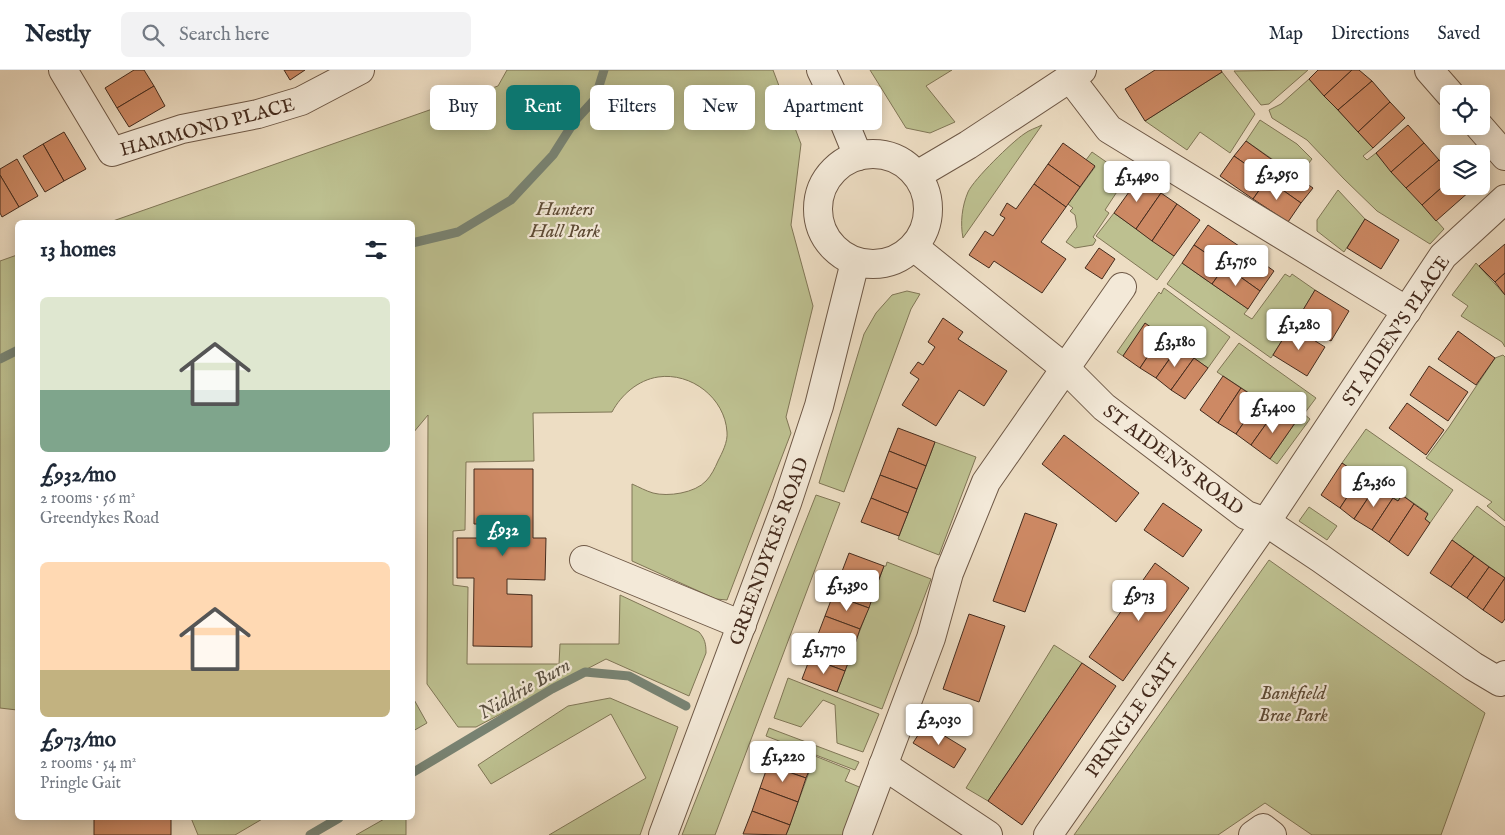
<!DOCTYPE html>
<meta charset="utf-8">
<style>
:root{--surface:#fff;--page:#f2f2f3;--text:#1f2937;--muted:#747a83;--line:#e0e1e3;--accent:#0f766e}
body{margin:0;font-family:"IM FELL English",serif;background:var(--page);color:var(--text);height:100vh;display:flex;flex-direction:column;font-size:19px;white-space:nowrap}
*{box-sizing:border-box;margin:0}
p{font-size:16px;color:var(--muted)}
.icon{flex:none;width:28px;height:28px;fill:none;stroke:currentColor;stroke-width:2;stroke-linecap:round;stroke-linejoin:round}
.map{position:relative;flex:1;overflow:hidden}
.side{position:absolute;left:15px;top:150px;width:400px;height:600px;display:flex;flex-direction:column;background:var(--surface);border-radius:8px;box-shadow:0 2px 12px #0003}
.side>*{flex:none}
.guide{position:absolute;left:430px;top:15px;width:475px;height:45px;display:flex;gap:10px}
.tools{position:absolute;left:1440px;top:15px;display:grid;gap:10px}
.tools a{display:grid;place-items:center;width:50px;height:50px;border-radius:8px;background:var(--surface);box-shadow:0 2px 12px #0003;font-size:25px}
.price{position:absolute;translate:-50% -42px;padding:0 11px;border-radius:5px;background:#fff;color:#222;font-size:16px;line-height:32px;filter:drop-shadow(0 1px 2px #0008)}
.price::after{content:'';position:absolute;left:50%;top:30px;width:15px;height:11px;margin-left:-8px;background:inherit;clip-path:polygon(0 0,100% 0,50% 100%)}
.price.on{background:var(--accent);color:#fff}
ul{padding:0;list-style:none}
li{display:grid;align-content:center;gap:10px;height:265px;padding:0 25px}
li span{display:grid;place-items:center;height:155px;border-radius:8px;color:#555}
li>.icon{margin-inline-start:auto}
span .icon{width:90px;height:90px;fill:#fffc;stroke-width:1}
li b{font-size:21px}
h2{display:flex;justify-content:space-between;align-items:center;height:60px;padding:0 25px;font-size:21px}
.chip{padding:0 18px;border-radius:8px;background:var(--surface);box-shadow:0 2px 12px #0003;font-size:18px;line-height:45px}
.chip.on{background:var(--accent);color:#fff}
header{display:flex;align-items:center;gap:30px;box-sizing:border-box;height:70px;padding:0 25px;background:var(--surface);border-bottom:1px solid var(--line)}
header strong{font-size:24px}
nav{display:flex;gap:28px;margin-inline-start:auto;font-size:18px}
.search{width:350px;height:45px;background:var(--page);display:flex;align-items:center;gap:12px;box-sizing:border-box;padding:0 18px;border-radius:8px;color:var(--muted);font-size:19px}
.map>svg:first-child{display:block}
.green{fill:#bdc090;stroke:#807656}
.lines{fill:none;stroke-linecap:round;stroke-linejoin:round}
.stream{stroke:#788373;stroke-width:9}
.building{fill:#cd8964;stroke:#442b1d}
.minor-casing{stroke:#6e5846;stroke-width:30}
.minor{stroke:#f3e9d8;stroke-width:28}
.labels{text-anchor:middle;stroke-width:4.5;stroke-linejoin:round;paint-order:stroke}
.street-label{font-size:19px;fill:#442b1d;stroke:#f3e9d8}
.park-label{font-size:19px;font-style:italic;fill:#5c4934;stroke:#f3e9d8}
.water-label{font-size:20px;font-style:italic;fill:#5a5041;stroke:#f3e9d8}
</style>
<header>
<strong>Nestly</strong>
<div class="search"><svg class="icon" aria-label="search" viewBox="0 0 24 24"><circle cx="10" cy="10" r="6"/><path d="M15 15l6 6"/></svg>Search here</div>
<nav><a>Map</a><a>Directions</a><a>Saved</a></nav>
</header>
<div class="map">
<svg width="1505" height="765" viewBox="0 0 1505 765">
<rect width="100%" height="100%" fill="#edddc3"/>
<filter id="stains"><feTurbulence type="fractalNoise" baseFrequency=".004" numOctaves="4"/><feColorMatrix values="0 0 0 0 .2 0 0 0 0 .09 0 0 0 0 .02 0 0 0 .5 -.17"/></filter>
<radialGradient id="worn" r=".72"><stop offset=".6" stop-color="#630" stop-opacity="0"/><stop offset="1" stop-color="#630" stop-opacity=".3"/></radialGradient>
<g class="green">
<path d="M507 0H773L801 74 791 155 813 236 786 347 791 363 727 530 716 529 632 491V414C639 417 646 421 653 423 668 427 695 423 706 411 711 406 715 398 718 391 722 383 728 372 727 362 725 328 691 302 658 307 638 310 621 325 612 342L533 343 534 391 466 392 465 460 453 461V515L468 517 467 594H559L560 574H619L620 525 699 562C705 569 706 574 706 583L689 626 606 589 476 657H458L427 614 428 345 413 363 412 152H110L498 16Z"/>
<path d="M870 0H952L926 16 955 52 930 63 906 58Z"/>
<path d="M1308 0 1269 34 1261 35 1234 1Z"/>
<path d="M1222 2 1255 44 1230 83 1200 62 1187 80 1145 51Z"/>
<path d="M1309 9 1373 78 1363 86 1367 90 1376 83 1444 159 1430 174 1377 141 1344 109 1307 70 1272 48 1269 40 1281 34Z"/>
<path d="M1260 50 1297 74 1312 89 1298 107 1246 71Z"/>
<path d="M1042 55 963 168C960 153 962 136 968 122 974 109 1012 72 1024 64 1029 60 1036 58 1042 55Z"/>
<path d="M1092 82 1112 96 1109 101 1124 111 1105 140 1109 143 1093 167 1096 170 1093 175 1075 178 1066 172 1077 157 1075 145 1070 141 1073 138 1068 134 1095 97 1086 90Z"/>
<path d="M1338 120 1365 149 1344 182 1317 161V150Z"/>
<path d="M1114 143 1174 186 1157 210 1096 166Z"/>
<path d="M17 185H18L17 640 0 638V191Z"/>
<path d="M1182 193 1248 239 1244 244 1252 249 1285 204 1290 207 1292 204 1315 220 1293 257 1291 256 1271 288 1167 214Z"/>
<path d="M1476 193 1505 225V277L1502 272 1461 246 1468 236 1452 225Z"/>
<path d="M1164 218 1230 267 1208 298 1145 254 1123 286 1117 282 1159 222 1161 224Z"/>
<path d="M907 221 920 224 911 239 844 422 819 413 864 264 876 243 892 225Z"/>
<path d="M1239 273 1316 328 1304 344 1310 349 1277 394 1270 389 1295 353 1217 302Z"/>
<path d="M1503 285 1505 287V451L1487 436 1492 432 1426 388 1449 357 1495 288Z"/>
<path d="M1366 359 1453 420 1430 453 1425 449 1428 443 1402 425 1398 431 1342 393Z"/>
<path d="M935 372 976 387 939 485 898 469Z"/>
<path d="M816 425 840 433 715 765H682Z"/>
<path d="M1477 436 1505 457V508L1452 470Z"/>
<path d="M1309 437 1337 456 1327 470 1299 451Z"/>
<path d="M1269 490 1485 643 1441 765H1312L1265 733 1218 765H1074Z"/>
<path d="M887 492 931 509 882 639 837 622 884 496H886Z"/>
<path d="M1054 575 1082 593 988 731 966 718Z"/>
<path d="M788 608 879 644 863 682 837 673 835 635 823 630 801 657 774 648Z"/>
<path d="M412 626 427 653 413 661H412Z"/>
<path d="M610 628 678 657 640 765H549L646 708 611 644 491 714 478 695 568 636Z"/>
<path d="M769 658 859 692 855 700 766 666Z"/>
<path d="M815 686 850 700 845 711 864 719 846 765H786Z"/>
<path d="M191 748H264L235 765H198Z"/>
<path d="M386 748H406V765H356Z"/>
</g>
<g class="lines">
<g class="stream">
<path d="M412 173 458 162 511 130 553 85 574 52 595 29 604 0"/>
<path d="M0 289 18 280"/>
<path d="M412 703 552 619 585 602 629 606 686 636"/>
<path d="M310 765 339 748"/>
</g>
</g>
<g class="building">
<path d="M134 0H144L154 16 117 38 105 18Z"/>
<path d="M284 0H305L290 10Z"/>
<path d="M1155 0H1221L1222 2 1145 51 1125 19Z"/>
<path d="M1318 0H1352L1324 26 1309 9Z"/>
<path d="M1352 0H1359L1372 11 1338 40 1324 26Z"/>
<path d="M1372 11 1390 32 1358 62 1338 40Z"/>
<path d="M154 16 165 36 129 57 117 38Z"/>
<path d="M1390 32 1405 48 1373 78 1358 62Z"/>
<path d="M1408 55 1424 73 1391 102 1376 83Z"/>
<path d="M64 62 86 99 64 111 43 74Z"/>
<path d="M1246 71 1278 94 1267 109 1234 86Z"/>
<path d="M1063 73 1095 96 1080 117 1048 94Z"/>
<path d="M1424 73 1439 90 1406 118 1391 102Z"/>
<path d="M43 74 64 111 45 122 23 86Z"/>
<path d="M1234 86 1267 109 1253 129 1220 106Z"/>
<path d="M17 89 38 126 19 137 0 105V99Z"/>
<path d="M1439 90 1449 98V111L1422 135 1406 118Z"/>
<path d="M1048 94 1080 117 1066 137 1034 114Z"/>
<path d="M1278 94 1313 118 1301 133 1267 109Z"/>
<path d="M0 105 19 137 2 147 0 143Z"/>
<path d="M1139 108 1161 123 1136 159 1114 143Z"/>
<path d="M1267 109 1301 133 1288 152 1253 129Z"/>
<path d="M1449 111V116H1465L1470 121 1436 151 1422 135Z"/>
<path d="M1034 114 1066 137 1041 172 1066 189 1042 223 994 191 989 198 969 185 985 161 993 166 1005 148 1000 145 1007 133 1016 139Z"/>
<path d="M1161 123 1177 134 1152 171 1136 159Z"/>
<path d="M1177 134 1200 150 1174 186 1152 171Z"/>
<path d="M1365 149 1399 170 1381 199 1347 178Z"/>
<path d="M1208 155 1239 176 1225 196 1194 175Z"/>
<path d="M1505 174V203L1495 212 1479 196Z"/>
<path d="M1194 175 1225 196 1212 214 1182 193Z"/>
<path d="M1239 176 1274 201 1260 221 1225 196Z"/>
<path d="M1099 178 1115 189 1102 209 1085 198Z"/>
<path d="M1225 196 1260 221 1248 239 1212 214Z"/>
<path d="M1505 203V225L1495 212Z"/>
<path d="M1315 220 1349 241 1331 271 1297 250Z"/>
<path d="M943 248 963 262 958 269 1007 301 984 336 959 320 936 356 902 335 919 309 910 303 918 292 923 295 935 277 928 272Z"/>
<path d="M1145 253 1162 265 1140 298 1123 286Z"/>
<path d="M1291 256 1325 277 1307 306 1273 285Z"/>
<path d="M1458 261 1495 288 1476 315 1438 289Z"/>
<path d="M1162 265 1178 277 1156 308 1140 298Z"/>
<path d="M1178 277 1194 288 1171 320 1156 308Z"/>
<path d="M1194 288 1208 298 1185 329 1171 320Z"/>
<path d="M1429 296 1468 322 1448 351 1410 325Z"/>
<path d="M1223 306 1241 318 1218 353 1200 340Z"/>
<path d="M1241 318 1259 330 1236 364 1218 353Z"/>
<path d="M1259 330 1276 340 1251 375 1236 364Z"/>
<path d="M1407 333 1444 360 1426 385 1389 358Z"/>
<path d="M1276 340 1295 353 1270 389 1251 375Z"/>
<path d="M898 358 935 372 926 396 889 381Z"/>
<path d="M1064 365 1139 423 1116 452 1042 394Z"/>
<path d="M889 381 926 396 917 419 880 405Z"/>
<path d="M1342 393 1361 406 1340 438 1321 425Z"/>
<path d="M474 399H533V468H546L545 510 507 509V524L532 525V577L473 576 474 508H457V468H498V454H474Z"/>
<path d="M880 405 917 419 908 443 871 428Z"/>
<path d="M1361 406 1376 416 1354 449 1340 438Z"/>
<path d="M1376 416 1393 428 1372 460 1354 449Z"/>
<path d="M1402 425 1414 434 1389 472 1372 460 1393 428 1398 431Z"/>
<path d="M871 428 908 443 899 466 861 452Z"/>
<path d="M1163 433 1202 460 1183 487 1144 460Z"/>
<path d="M1414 434 1428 444 1425 449 1430 453 1408 486 1389 472Z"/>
<path d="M1025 443 1057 454 1025 542 993 531Z"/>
<path d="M1452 470 1474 486 1451 517 1430 503Z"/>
<path d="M849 483 884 496 876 517 841 504Z"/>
<path d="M1474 486 1489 497 1467 528 1451 517Z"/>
<path d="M1155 493 1189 518 1123 611 1089 587Z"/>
<path d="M1489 497 1505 508 1483 540 1467 528Z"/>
<path d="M841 504 876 517 869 538 833 525Z"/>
<path d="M1505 508V549L1502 553 1483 540Z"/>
<path d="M833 525 869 538 860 559 825 546Z"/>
<path d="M969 544 1005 556 979 632 943 619Z"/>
<path d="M825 546 860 559 853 580 817 567Z"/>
<path d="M817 567 853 580 845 601 810 588Z"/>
<path d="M810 588 845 601 837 622 802 609Z"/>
<path d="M1082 593 1116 616 1022 755 988 731Z"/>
<path d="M925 654 966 679 954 698 913 673Z"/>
<path d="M777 672 815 686 806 708 768 695Z"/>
<path d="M768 695 806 708 798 732 760 718Z"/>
<path d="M760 718 798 732 790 755 752 741Z"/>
<path d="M752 741 790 755 786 765 743 764Z"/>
<rect x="94" y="748" width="77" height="17"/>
</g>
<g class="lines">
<g class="minor-casing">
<g id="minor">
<path d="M63 0 112 82 182 59 258 44 301 31 360 0"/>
<path d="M821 0 833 25 858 86"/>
<path d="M1429 0 1450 24"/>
<path d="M1070 8 1109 59 1407 241"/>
<path d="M1479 56 1505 86"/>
<circle cx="873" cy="139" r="55"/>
<path d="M917 105 968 75 1082 0"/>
<path d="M914 177 1066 299 1104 337 1246 445 1266 452 1320 488 1473 596 1500 612 1505 605"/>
<path d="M584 490 742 555"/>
<path d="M883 695 988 765"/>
<path d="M663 765 787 433 819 336 855 192"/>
<path d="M857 765 931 568 949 503 986 412 1122 217"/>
<path d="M1048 765 1266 452 1443 186 1505 129"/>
<path d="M1253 765 1263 758 1272 765"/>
</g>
</g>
<use href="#minor" class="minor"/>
</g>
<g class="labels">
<g class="street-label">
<text transform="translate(207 56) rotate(-15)" y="7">HAMMOND PLACE</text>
<text transform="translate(1395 260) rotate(-56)" y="7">ST AIDEN'S PLACE</text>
<text transform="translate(1174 389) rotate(37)" y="7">ST AIDEN'S ROAD</text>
<text transform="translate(768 481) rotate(-70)" y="7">GREENDYKES ROAD</text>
<text transform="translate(1131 645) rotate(-55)" y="7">PRINGLE GAIT</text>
</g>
<g class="park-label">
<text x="565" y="145">Hunters<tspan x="565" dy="22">Hall Park</tspan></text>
<text x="1293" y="629">Bankfield<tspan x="1293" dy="22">Brae Park</tspan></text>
</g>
<g class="water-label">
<text transform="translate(524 618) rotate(-30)" y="7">Niddrie Burn</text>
</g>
</g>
<rect width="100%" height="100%" filter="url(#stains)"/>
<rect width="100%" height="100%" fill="url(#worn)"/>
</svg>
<div class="tools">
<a><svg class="icon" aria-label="locate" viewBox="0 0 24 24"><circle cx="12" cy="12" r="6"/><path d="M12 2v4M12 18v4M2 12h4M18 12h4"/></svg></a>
<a><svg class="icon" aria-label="layers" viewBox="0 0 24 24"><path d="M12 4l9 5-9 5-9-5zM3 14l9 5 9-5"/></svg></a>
</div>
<b class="price" style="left:1277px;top:131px">£2,950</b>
<b class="price" style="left:1137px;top:133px">£1,490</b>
<b class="price" style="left:1236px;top:217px">£1,750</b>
<b class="price" style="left:1299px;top:281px">£1,280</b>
<b class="price" style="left:1175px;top:298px">£3,180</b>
<b class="price" style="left:1273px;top:364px">£1,400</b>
<b class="price" style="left:1374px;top:438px">£2,360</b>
<b class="price on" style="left:503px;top:487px">£932</b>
<b class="price" style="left:847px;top:542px">£1,390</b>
<b class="price" style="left:1139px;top:552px">£973</b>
<b class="price" style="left:824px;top:605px">£1,770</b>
<b class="price" style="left:939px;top:676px">£2,030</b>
<b class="price" style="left:783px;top:713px">£1,220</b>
<div class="guide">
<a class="chip">Buy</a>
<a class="chip on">Rent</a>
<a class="chip">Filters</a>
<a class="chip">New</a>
<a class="chip">Apartment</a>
</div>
<section class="side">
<h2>13 homes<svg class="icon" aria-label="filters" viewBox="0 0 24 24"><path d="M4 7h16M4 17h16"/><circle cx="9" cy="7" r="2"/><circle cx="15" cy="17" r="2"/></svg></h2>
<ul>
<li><span style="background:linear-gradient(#dfe7d0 60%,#7fa58c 0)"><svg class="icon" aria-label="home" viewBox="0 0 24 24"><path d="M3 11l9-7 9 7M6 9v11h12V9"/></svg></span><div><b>£932/mo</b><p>2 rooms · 56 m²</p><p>Greendykes Road</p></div></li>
<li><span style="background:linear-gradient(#ffd9b3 70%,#c2b280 0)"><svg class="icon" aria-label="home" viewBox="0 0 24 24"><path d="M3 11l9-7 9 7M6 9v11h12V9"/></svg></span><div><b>£973/mo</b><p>2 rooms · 54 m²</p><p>Pringle Gait</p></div></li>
</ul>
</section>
</div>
